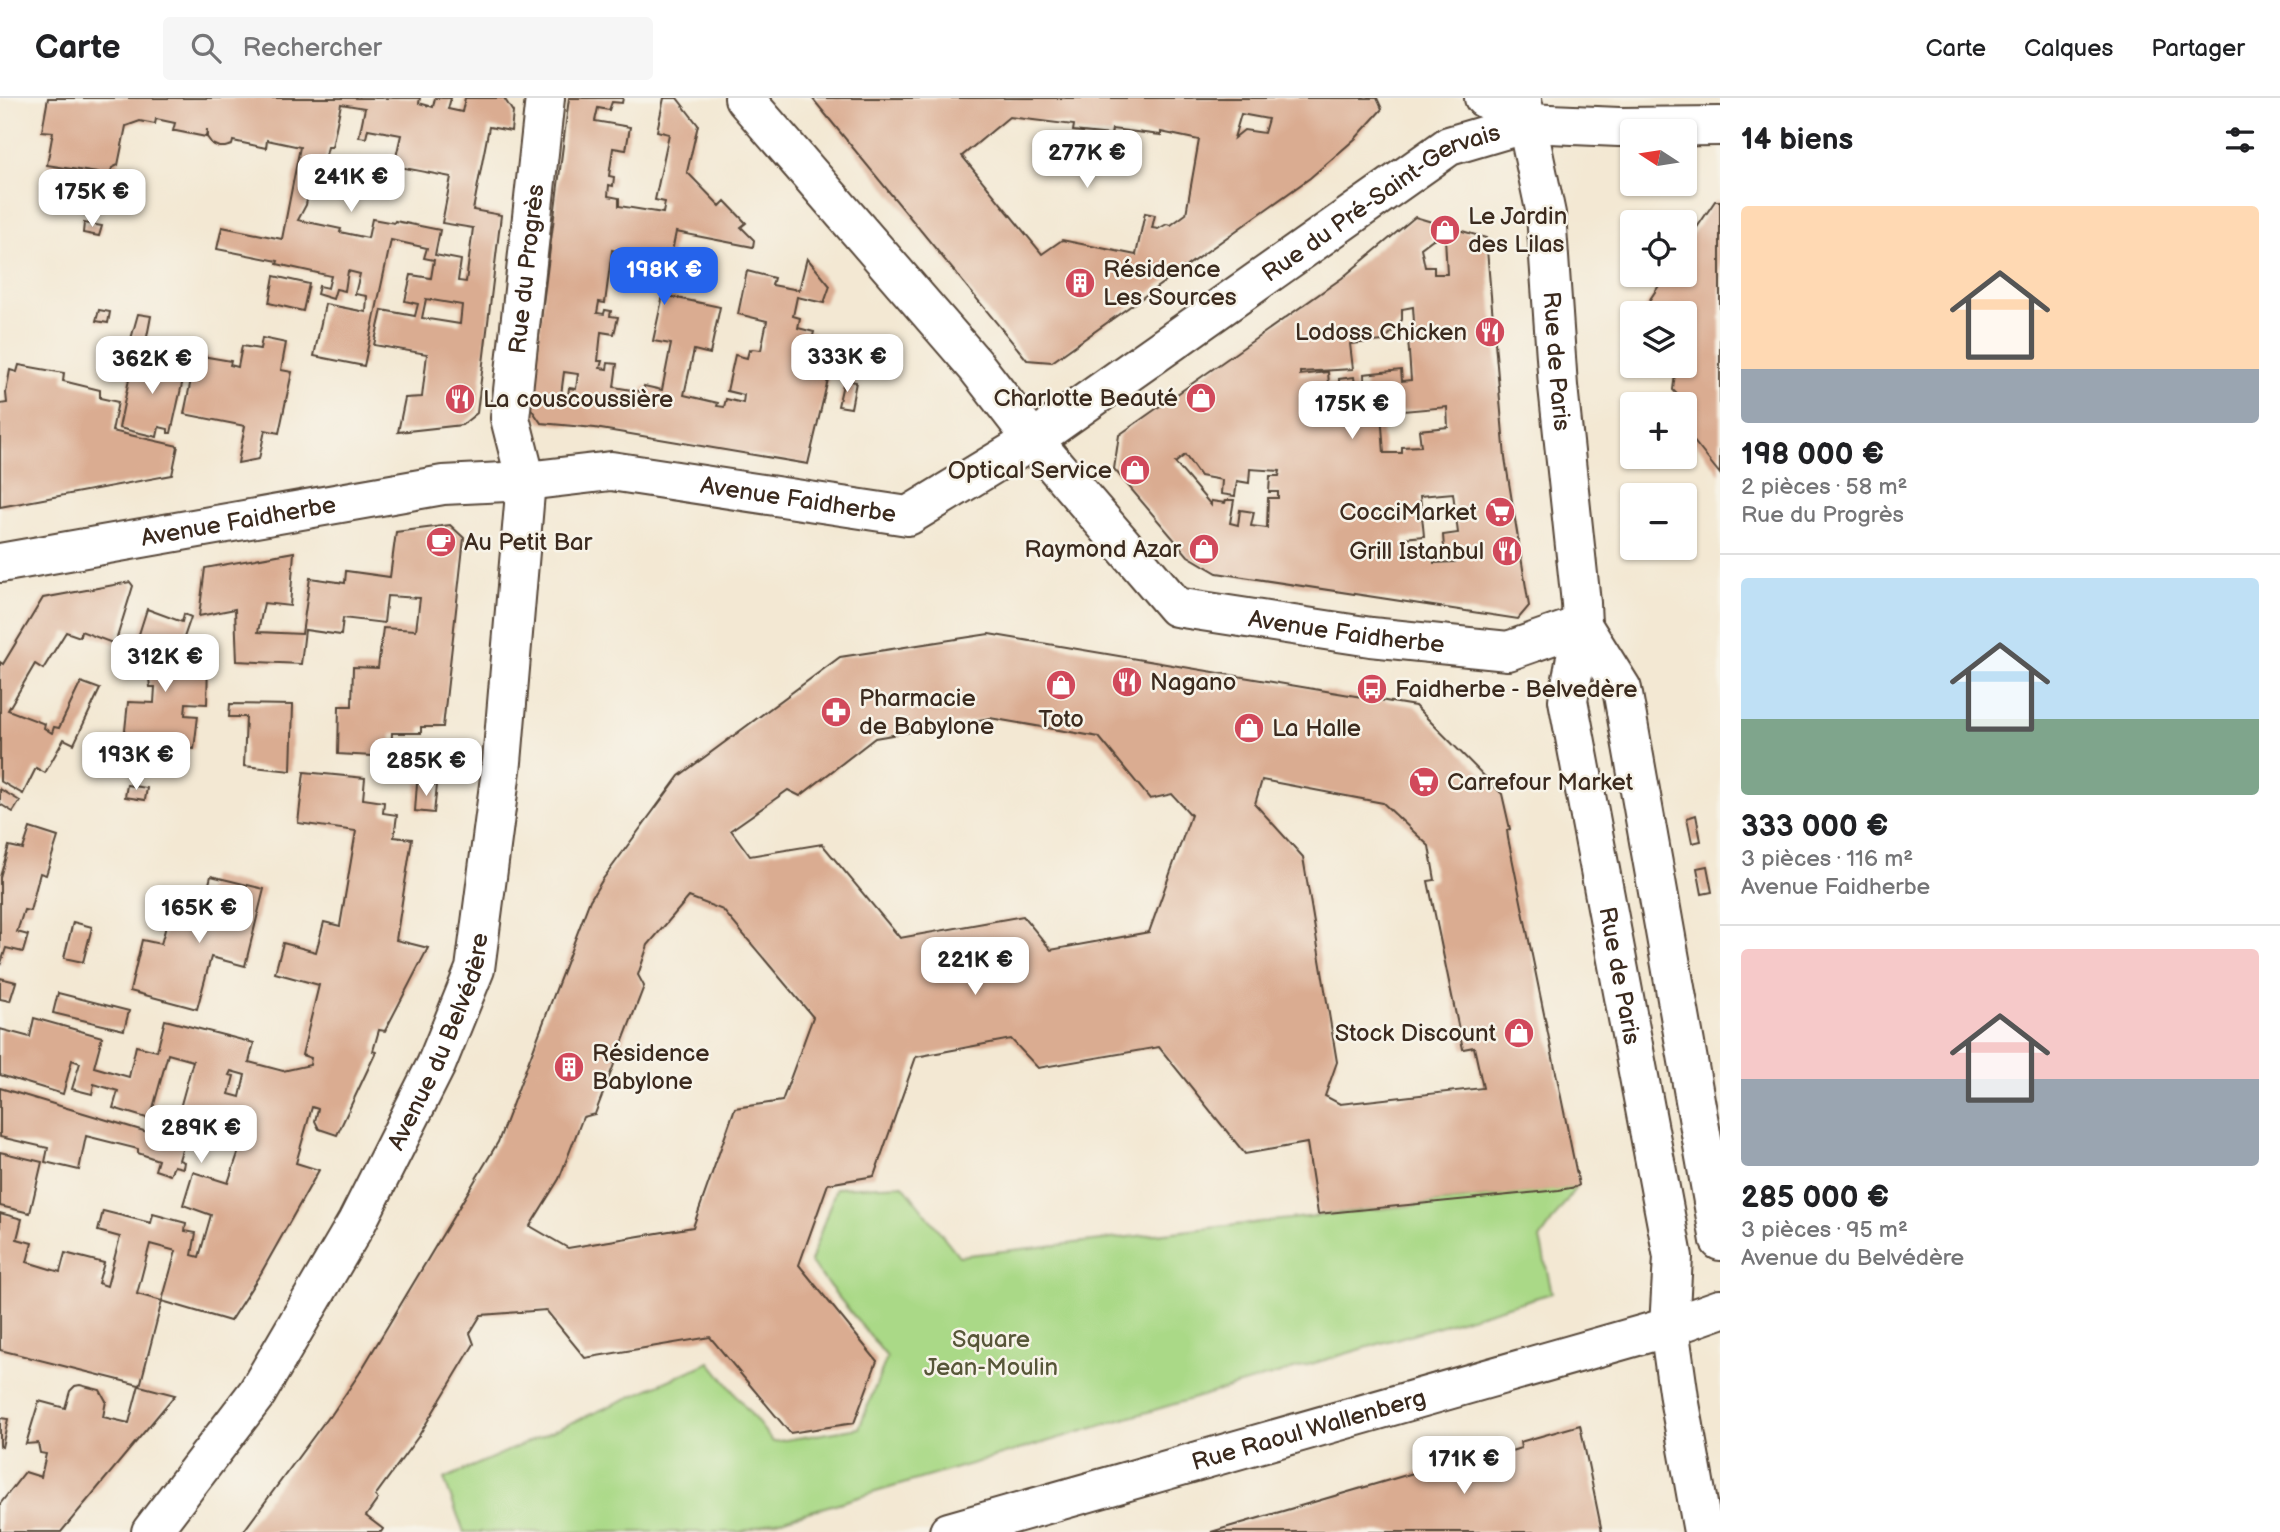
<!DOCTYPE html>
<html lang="fr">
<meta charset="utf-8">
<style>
:root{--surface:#fff;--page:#f6f6f6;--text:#202124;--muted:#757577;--line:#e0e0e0;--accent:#2563eb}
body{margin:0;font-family:"Balsamiq Sans",sans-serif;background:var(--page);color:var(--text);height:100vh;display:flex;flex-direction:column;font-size:26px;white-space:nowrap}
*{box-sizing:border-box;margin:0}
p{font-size:23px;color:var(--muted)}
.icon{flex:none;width:38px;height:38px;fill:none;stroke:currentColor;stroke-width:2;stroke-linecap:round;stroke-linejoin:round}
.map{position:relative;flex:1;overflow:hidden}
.drawer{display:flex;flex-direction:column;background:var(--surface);width:560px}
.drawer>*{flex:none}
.needle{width:46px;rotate:282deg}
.fabs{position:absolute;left:1620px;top:21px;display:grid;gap:14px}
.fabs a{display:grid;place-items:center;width:77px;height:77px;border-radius:7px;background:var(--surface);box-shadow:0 2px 5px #0004;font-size:35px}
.price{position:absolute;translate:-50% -60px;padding:0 16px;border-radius:14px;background:#fff;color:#222;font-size:23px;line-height:46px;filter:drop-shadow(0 2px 4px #0008)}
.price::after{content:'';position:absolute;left:50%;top:42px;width:21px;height:16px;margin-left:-10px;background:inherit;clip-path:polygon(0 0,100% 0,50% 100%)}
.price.selected{background:var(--accent);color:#fff}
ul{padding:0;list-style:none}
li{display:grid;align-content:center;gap:14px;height:371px;padding:0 21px}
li+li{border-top:2px solid var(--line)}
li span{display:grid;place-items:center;height:217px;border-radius:7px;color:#555}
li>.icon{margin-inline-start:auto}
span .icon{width:126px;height:126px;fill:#fffc;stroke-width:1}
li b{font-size:30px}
h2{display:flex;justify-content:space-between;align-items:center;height:84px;padding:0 21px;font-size:30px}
header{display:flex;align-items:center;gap:42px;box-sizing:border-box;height:98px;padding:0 35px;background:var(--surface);border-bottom:2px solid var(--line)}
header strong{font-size:33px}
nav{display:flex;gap:38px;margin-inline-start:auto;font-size:24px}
.search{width:490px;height:63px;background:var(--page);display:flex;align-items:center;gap:18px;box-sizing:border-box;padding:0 24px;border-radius:7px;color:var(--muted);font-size:26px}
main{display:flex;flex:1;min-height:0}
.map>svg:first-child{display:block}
.green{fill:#aad987;stroke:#728252;stroke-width:2}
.building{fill:#daac91;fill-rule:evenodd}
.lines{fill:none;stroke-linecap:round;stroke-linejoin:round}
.street-casing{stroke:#574639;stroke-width:42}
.secondary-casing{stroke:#574639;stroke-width:42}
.street{stroke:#fff;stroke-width:38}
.secondary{stroke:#fff;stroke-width:38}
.labels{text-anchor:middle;stroke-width:5;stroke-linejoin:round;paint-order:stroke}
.street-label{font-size:24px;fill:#3b2a1e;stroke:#f7f3e8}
.poi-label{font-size:24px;fill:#3b2a1e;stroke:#f7f3e8;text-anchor:start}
.park-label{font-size:24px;fill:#575638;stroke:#f7f3e8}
</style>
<header>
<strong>Carte</strong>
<div class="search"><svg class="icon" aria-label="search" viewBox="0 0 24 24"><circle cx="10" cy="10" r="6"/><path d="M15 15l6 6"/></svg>Rechercher</div>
<nav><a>Carte</a><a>Calques</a><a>Partager</a></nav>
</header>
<main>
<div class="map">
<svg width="1720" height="1434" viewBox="0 0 1720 1434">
<rect width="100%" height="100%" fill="#f7f3e8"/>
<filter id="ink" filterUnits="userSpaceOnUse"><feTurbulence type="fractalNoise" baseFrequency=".0143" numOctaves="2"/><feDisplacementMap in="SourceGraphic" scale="14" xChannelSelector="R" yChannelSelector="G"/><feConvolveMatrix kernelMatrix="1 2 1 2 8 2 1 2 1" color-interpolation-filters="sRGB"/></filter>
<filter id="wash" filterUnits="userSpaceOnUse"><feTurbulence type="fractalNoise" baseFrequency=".00686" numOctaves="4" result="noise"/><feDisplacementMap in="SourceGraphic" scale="28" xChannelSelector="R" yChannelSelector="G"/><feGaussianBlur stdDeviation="1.57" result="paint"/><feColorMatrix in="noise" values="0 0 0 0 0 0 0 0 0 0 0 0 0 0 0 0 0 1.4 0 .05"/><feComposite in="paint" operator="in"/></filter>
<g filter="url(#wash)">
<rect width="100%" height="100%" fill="#f3e8d3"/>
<path class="green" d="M903 1087 959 1158 1576 1089 1540 1141 1552 1195 740 1434H464L444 1381 710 1264 773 1344 859 1330 887 1259 810 1164 836 1090Z"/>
<g id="blocks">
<g class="building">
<path d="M48 0H420L419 5 433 9 435 0H451L448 11 462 14 465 0H504L513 14 511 33 489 29 473 112 501 117 477 315 462 327 398 334 405 300 422 299 427 256 374 247 382 212 415 218 418 206 405 203 411 177 431 180 434 162 424 160 427 150 391 142 364 268 314 258 325 206 366 214 367 198 355 196 360 176 348 173 345 193 336 191 333 201 317 196 319 188 328 190 331 178 277 166 278 163 217 151 222 129 282 141 300 49 267 42 266 50 233 43 232 47 225 49H219L212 46 207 39V31L206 39 176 33H173L175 25 156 21 155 26 140 23 126 28 118 67 112 70 110 77 47 67 53 34 42 33ZM341 6 365 10 359 39 366 40 368 31 401 37 394 68 451 79 442 125 473 130 466 184 458 183 461 162 435 157 440 132 395 123 394 125 372 121 368 140 340 134 341 131 298 122 306 107 309 91 317 92 328 49H332ZM426 201 462 207 460 226 422 220Z"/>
<path d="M569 0H623L622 5 612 4 609 12 598 10 595 23 630 29 626 52 613 50 609 78 614 79 613 88 609 87 608 98 619 100V108L663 115 665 104 655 102 669 36 657 33 664 0H677L698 27 687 74 720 108 725 103 746 125 741 129 754 142 753 149 676 134 666 183 635 176 632 192 624 189 631 156 612 152 605 205 599 204 597 215 604 216 605 212 611 213 610 218 618 219 614 236 601 234 598 263H602L600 270 607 271 608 265 617 266 614 289 643 294 644 288 662 292 671 246 653 243 663 197 720 209 710 256 694 252 684 297 718 305 717 308 724 309 726 301 743 305 744 297 727 293 735 257 747 260 749 252 751 253 752 251 761 252 767 223 738 216 747 173 774 180 772 187 799 192 807 160 830 188 824 205 797 199 793 218 800 220 798 230 814 234 804 272 829 277 808 366 595 330 541 325 530 309ZM564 274 578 276 576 291 569 290 568 298 561 297Z"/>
<path d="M812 0H1377L1382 11 1356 40 1310 80 1052 264 1027 262ZM1241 16 1268 21 1264 35 1244 32 1234 40ZM1009 19 1074 27 1073 33 1111 37 1112 31 1161 37V34L1199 42 1186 116 1171 127 1167 126 1158 131 1152 130 1155 117 1145 115 1136 157 1062 142 1042 156 962 58Z"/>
<path d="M1715 103H1720V376L1685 332V319L1690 310 1673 292 1675 276 1671 268H1685V215H1650L1645 209 1666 177H1685V147Z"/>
<path d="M1415 119 1486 140 1505 360 1529 508 1518 521 1217 475 1188 458 1114 371 1119 337 1342 180ZM1445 139 1447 176H1434V169H1425L1421 150 1433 141ZM1413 209 1415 239 1408 240 1411 282 1402 283 1401 272 1364 276 1365 293 1356 294 1354 279 1339 281V286H1329L1328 274 1300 277V274L1353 271 1350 246 1384 243 1402 222V211ZM1390 291 1392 314 1447 309 1448 329 1419 332 1421 348 1402 349V355H1384L1381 315 1373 316 1372 292ZM1185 357 1200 378 1222 382 1221 396 1235 398 1237 383 1249 385 1250 371 1280 373 1279 378H1270L1269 394H1278V400H1268L1267 430 1251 428 1254 414 1240 412 1238 427 1230 425 1234 402H1226L1225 405 1211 403V407L1175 365ZM1453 395 1458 435 1443 437 1444 450 1447 454 1457 453V462L1455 464 1434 465V459L1427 456 1404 457 1403 440 1424 438 1420 398Z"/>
<path d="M84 125 102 128 99 138 83 135Z"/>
<path d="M274 178 309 186 303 213 269 205Z"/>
<path d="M99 212 110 214 108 225 96 223Z"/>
<path d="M138 216 151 218 146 244 131 241Z"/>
<path d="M262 240 286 245 281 272 292 274 279 335 265 332 259 361 238 365 245 328 184 316 196 257 231 263 230 267 238 269 242 248 260 251Z"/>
<path d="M134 257 186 268 171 335H168V331L159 329 157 339 119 330Z"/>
<path d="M19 267 64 275 63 283 100 292V300L118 304 112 333 178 348 172 377 0 409V306L7 305 6 295 10 272 17 274Z"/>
<path d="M844 282 856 284 851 310 838 308Z"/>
<path d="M450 427 464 440 443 629H421V635H392L391 659 338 656 339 608H352L353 569 378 570 383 530 416 532 420 500 387 498 384 525 343 520 341 537 305 532 301 566 237 563 235 511 199 518 205 470 294 454 290 508 264 505 258 534 302 536 310 480 345 485 346 473 390 479 396 434Z"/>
<path d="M130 484 133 488 115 546 81 533 80 539 66 534 43 571 35 566 8 612 45 626 44 630 52 635 54 629 59 630 81 584 100 591 74 646 64 641 45 675 36 670 23 696 0 683V564L3 566 43 500Z"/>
<path d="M147 511 182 524 184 516 191 519 177 560 208 562 207 606 186 605 185 617 198 618 194 651 182 650 181 662 112 656 113 641 124 642 128 604 154 605 155 589H150L149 580H155L157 560 132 558Z"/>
<path d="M989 536 1415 608 1502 696 1510 731 1507 732 1508 740 1579 1087 1576 1089 1559 1092 1318 1116 1307 1045 1245 1056 1159 949 1038 970 1011 941 916 959 874 1078 828 1086 799 1167 877 1263 854 1325 790 1335 710 1239 585 1260 546 1212 481 1217 470 1235 474 1246 418 1339 375 1398 378 1401 366 1418 383 1431 381 1434H243L328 1319H330L359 1276 498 1044 590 802 603 781 679 678 840 559ZM990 620 1099 639 1150 701 1172 696 1191 717 1149 834 1051 852 1023 818 900 840 822 746 750 758 731 732 788 692 800 698 875 640ZM1262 682 1383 705 1429 748 1435 782 1428 783 1463 951 1474 949 1483 990 1340 1006 1325 998 1337 964 1303 759 1255 706ZM689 799 723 812 813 919 782 1003 735 1010 693 1129 568 1150 530 1128 559 1081 583 1019 595 1016 644 888 638 877 648 847Z"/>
<path d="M230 606 293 607 291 673 244 668 246 619H229Z"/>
<path d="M304 674 365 680 363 701 384 704 383 715 397 717 394 739 412 741 396 842 428 850 385 933 379 932 373 953 376 954 337 1037 319 1031 315 1023 318 1011 312 1009 296 1065 319 1072 261 1175 230 1223 162 1203 176 1153 150 1146 137 1196 162 1203 140 1288 175 1297 61 1434H0V1406L25 1374 41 1379 46 1356 40 1355 38 1345 26 1346 39 1303 65 1310 70 1293 75 1288 80 1287 100 1292 106 1303 103 1319 129 1325 139 1287 0 1252V1115L22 1121 17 1141 32 1145 27 1164 60 1174 65 1155 104 1165 98 1185 107 1188 120 1139 98 1133 103 1113 151 1125 153 1116 186 1125 185 1133 196 1135 192 1157 199 1159 211 1117 183 1107 193 1074 228 1085 248 1026 180 1010 193 963 168 956 150 1021 113 1010 118 993 94 986 92 996 72 991 80 965 72 962 63 996 0 977V931L30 939 34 920 102 939 94 969 129 979 136 948 157 953 165 922 254 945 249 964 283 973 310 967 311 960 302 957 319 887 275 875 283 845 316 854 324 824 340 828 356 733 298 725ZM231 973 245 977 240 999 229 996 234 978 229 977Z"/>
<path d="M417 685 437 687 434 715 415 713Z"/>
<path d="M127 687 147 690 145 702 125 699Z"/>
<path d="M0 691 20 703 13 714 0 706Z"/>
<path d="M1696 717 1701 743 1692 745 1687 720Z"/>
<path d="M30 730 58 739 46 777 40 775 30 813 24 812 17 834 28 837 23 854 6 850 0 868V779L9 748 23 751Z"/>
<path d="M1707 768 1712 794 1702 796 1697 770Z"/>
<path d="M211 778 264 791 245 868 211 859 197 911 130 893 142 842 161 846 168 821 198 829Z"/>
<path d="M73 824 92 829 83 864 64 860Z"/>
<path d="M0 880 16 884 10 903 0 901Z"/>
<path d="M58 895 129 913 124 932 53 915Z"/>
<path d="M0 990 184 1045 179 1062 184 1064 183 1070 174 1068 170 1077 155 1072 158 1062 138 1055V1051L86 1038 79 1072 45 1064 48 1050 0 1039Z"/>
<path d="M0 1054 42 1064 30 1115 0 1108Z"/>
<path d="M0 1320 8 1321 2 1349 0 1348Z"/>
<path d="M1580 1327 1602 1434H1211L1506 1348 1508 1354 1521 1350 1520 1344Z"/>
</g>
</g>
</g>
<g filter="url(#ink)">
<use href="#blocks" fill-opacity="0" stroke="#574639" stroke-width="2"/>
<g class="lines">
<g class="street-casing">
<g id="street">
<path d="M1484 0 1527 25"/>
<path id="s1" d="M151 1434 257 1295 357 1124 436 967 475 871 502 664 526 383 510 320 545 0"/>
<path id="s2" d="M949 1434 1669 1229 1720 1211"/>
</g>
</g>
<g class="secondary-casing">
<g id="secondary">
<path id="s3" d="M744 0 975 267 1033 342 1176 509 1371 539 1508 553 1582 527"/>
<path id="s4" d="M1522 2 1546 116 1558 288 1581 505 1582 527 1568 602 1673 1159 1669 1229 1679 1300 1703 1434"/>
<path id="s5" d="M0 465 443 387 526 383 611 373 908 418 1033 342 1449 48 1527 25 1619 29 1720 28"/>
<path d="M1582 527 1622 591 1720 1143"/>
</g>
</g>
<use href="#street" class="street"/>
<use href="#secondary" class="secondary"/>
</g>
</g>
<defs>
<g id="shop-disc" transform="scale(1.575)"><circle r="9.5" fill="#d1495b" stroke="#f7f3e8"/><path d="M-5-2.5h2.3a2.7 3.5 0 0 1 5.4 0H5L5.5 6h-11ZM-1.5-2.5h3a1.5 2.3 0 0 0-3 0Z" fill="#fff"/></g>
<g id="building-disc" transform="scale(1.575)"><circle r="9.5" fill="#d1495b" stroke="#f7f3e8"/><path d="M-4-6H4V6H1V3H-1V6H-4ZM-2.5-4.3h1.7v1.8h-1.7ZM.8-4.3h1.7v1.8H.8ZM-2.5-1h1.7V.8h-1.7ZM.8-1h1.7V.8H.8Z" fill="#fff"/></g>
<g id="restaurant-disc" transform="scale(1.575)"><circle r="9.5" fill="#d1495b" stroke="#f7f3e8"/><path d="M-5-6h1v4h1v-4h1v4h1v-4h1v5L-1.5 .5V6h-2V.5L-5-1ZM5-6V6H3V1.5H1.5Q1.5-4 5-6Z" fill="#fff"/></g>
<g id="supermarket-disc" transform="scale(1.575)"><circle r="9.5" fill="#d1495b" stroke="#f7f3e8"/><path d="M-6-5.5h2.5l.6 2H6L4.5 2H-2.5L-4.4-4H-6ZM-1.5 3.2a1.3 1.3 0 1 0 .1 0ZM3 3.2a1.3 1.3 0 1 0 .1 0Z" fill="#fff"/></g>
<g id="cafe-disc" transform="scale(1.575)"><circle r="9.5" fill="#d1495b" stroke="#f7f3e8"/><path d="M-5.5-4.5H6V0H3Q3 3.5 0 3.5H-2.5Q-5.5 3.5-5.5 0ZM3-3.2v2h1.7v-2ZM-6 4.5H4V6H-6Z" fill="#fff"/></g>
<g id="bus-disc" transform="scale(1.575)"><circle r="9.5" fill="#d1495b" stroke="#f7f3e8"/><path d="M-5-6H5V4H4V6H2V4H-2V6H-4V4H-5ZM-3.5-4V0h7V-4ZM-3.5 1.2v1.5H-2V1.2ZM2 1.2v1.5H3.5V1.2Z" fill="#fff"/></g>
<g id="pharmacy-disc" transform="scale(1.575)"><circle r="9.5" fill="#d1495b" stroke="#f7f3e8"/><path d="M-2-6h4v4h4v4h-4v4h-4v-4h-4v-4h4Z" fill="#fff"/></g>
</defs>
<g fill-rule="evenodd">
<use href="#shop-disc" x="1445" y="132"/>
<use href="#building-disc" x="1080" y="185"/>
<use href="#restaurant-disc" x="1490" y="234"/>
<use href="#shop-disc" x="1201" y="300"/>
<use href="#restaurant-disc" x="460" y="301"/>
<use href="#shop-disc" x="1135" y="372"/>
<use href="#supermarket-disc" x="1500" y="414"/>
<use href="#cafe-disc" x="441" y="444"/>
<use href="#shop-disc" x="1204" y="451"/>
<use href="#restaurant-disc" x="1507" y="453"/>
<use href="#restaurant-disc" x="1127" y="584"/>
<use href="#shop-disc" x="1061" y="587"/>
<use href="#bus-disc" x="1372" y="591"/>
<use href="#pharmacy-disc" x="836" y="614"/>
<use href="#shop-disc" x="1249" y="630"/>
<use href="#supermarket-disc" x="1424" y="684"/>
<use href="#shop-disc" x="1519" y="935"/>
<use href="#building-disc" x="569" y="969"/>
</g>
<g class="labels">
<g class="street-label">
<text dy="8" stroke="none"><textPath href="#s5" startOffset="1488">Rue du Pré-Saint-Gervais</textPath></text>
<text dy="8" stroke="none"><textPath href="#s1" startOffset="1358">Rue du Progrès</textPath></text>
<text dy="8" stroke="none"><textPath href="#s4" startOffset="264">Rue de Paris</textPath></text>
<text dy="8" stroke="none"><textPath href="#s5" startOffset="808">Avenue Faidherbe</textPath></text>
<text dy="8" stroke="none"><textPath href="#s5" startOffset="242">Avenue Faidherbe</textPath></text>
<text dy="8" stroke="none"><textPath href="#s3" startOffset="840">Avenue Faidherbe</textPath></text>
<text dy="8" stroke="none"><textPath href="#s4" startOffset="886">Rue de Paris</textPath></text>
<text dy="8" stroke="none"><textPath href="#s1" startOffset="572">Avenue du Belvédère</textPath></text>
<text dy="8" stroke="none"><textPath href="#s2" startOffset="374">Rue Raoul Wallenberg</textPath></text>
</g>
<g class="poi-label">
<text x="1468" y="126">Le Jardin<tspan x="1468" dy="28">des Lilas</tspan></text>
<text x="1103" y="179">Résidence<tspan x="1103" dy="28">Les Sources</tspan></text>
<text x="1467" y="242" text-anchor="end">Lodoss Chicken</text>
<text x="1178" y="308" text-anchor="end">Charlotte Beauté</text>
<text x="483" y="309">La couscoussière</text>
<text x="1112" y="380" text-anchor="end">Optical Service</text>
<text x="1477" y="422" text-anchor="end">CocciMarket</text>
<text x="464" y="452">Au Petit Bar</text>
<text x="1181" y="459" text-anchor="end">Raymond Azar</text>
<text x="1484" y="461" text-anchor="end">Grill Istanbul</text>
<text x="1150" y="592">Nagano</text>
<text x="1395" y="599">Faidherbe - Belvedère</text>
<text x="859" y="608">Pharmacie<tspan x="859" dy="28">de Babylone</tspan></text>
<text x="1061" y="629" text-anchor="middle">Toto</text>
<text x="1272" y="638">La Halle</text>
<text x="1447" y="692">Carrefour Market</text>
<text x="1496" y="943" text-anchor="end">Stock Discount</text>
<text x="592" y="963">Résidence<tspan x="592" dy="28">Babylone</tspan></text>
</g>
<g class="park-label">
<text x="991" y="1249">Square<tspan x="991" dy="28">Jean-Moulin</tspan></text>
</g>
</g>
</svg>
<div class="fabs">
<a><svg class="needle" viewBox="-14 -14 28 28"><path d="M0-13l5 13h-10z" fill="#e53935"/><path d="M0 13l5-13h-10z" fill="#757577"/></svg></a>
<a><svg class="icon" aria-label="locate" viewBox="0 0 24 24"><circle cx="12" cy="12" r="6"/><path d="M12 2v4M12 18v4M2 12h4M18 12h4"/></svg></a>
<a><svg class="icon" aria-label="layers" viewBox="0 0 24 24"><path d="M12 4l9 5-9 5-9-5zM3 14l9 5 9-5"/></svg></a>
<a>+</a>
<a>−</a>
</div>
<b class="price" style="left:1087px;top:92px">277K €</b>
<b class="price" style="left:351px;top:116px">241K €</b>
<b class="price" style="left:92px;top:131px">175K €</b>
<b class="price selected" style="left:664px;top:209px">198K €</b>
<b class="price" style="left:847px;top:296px">333K €</b>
<b class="price" style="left:152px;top:298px">362K €</b>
<b class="price" style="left:1352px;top:343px">175K €</b>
<b class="price" style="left:165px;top:596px">312K €</b>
<b class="price" style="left:136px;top:694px">193K €</b>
<b class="price" style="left:426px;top:700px">285K €</b>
<b class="price" style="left:199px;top:847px">165K €</b>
<b class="price" style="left:975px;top:899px">221K €</b>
<b class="price" style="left:201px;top:1067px">289K €</b>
<b class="price" style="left:1464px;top:1398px">171K €</b>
</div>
<section class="drawer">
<h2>14 biens<svg class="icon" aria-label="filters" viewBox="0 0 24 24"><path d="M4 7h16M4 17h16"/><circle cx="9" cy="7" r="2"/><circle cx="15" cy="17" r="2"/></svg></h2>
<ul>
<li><span style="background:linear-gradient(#ffd9b3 75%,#9aa5b1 0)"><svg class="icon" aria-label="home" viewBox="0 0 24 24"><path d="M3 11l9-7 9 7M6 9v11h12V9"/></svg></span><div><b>198 000 €</b><p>2 pièces · 58 m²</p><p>Rue du Progrès</p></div></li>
<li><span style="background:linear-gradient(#bfe0f5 65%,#7fa58c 0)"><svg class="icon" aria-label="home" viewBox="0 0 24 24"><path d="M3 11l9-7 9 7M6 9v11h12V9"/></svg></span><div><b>333 000 €</b><p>3 pièces · 116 m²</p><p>Avenue Faidherbe</p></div></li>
<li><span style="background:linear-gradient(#f6c9c9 60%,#9aa5b1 0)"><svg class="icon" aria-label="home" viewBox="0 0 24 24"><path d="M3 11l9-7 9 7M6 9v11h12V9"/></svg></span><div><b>285 000 €</b><p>3 pièces · 95 m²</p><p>Avenue du Belvédère</p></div></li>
</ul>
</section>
</main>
